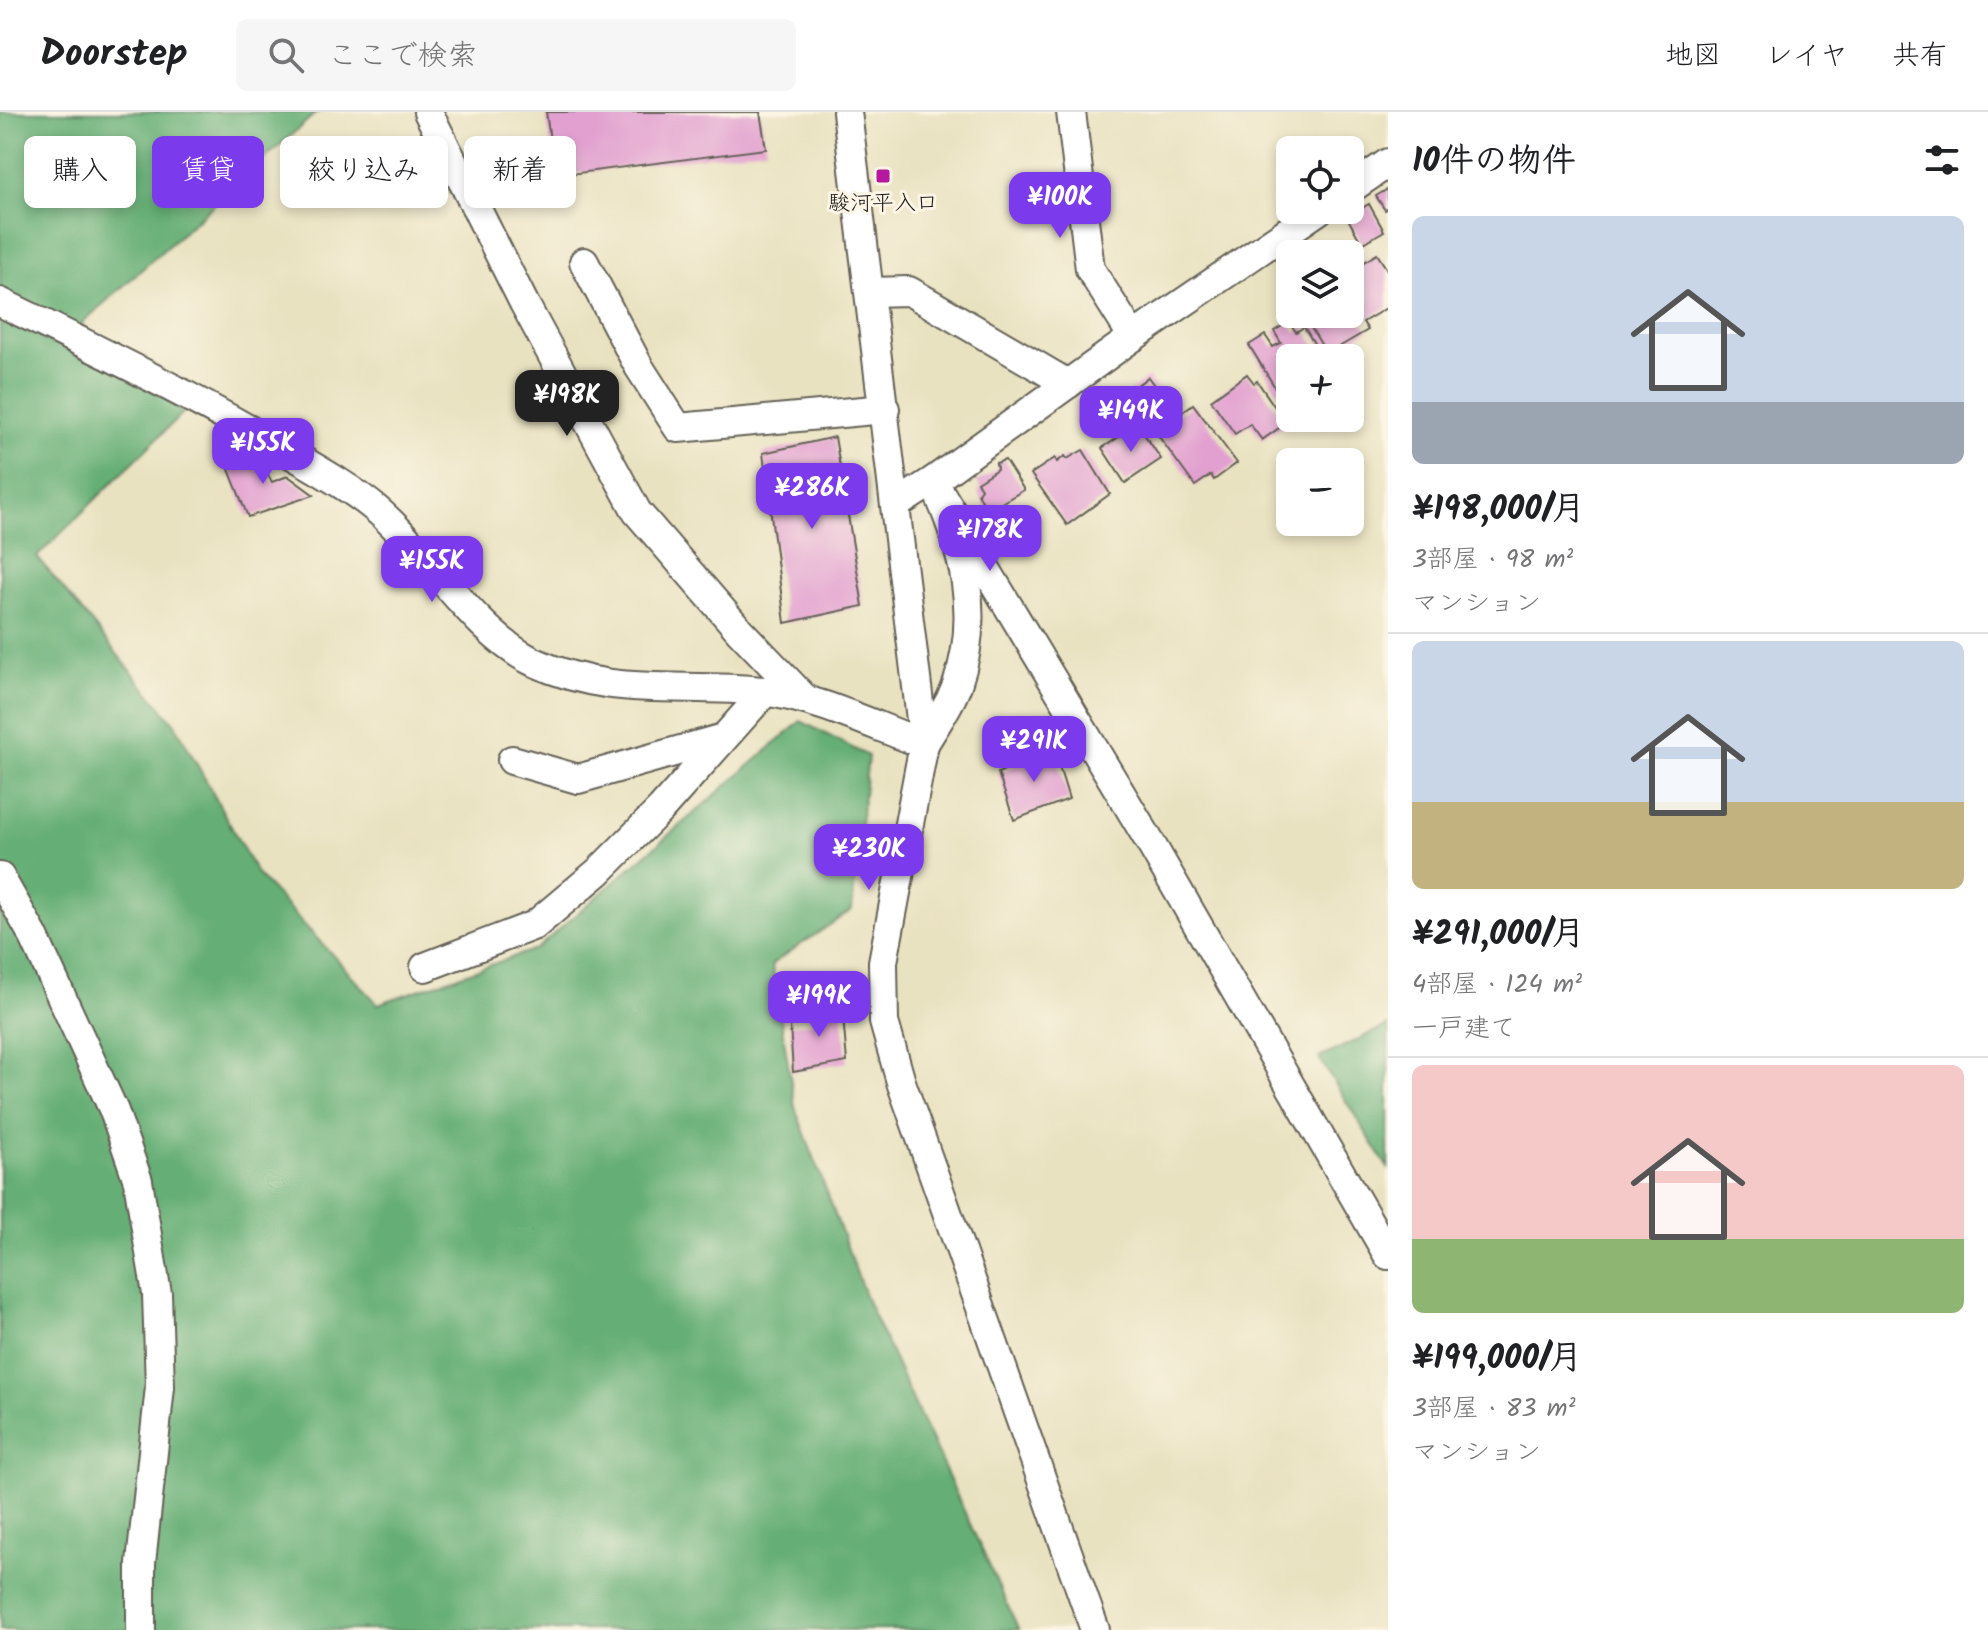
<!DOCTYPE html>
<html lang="ja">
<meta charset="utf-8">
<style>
:root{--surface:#fff;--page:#f6f6f6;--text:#202124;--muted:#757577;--line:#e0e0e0;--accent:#7c3aed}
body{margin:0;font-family:Kalam,"Klee One",sans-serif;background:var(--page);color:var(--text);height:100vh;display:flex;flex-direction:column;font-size:30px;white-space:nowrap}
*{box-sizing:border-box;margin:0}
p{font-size:26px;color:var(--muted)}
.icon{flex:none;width:44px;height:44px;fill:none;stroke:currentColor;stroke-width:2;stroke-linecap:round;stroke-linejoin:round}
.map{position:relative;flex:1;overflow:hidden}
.panel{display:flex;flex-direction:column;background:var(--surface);width:600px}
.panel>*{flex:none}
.hud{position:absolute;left:24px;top:24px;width:760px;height:72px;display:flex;gap:16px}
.fabs{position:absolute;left:1276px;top:24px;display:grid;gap:16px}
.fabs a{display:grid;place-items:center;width:88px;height:88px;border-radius:12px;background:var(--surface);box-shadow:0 4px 12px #0003;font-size:40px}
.price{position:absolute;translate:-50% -68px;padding:0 18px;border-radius:16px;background:var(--accent);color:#fff;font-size:26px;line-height:52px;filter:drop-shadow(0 2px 4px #0008)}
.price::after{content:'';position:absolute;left:50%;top:48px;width:24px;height:18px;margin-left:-12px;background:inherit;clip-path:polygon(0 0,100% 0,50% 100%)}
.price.active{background:#222;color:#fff}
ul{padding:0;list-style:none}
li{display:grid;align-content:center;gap:16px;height:424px;padding:0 24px}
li+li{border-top:2px solid var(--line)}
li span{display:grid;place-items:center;height:248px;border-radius:12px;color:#555}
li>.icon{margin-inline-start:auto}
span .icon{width:144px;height:144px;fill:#fffc;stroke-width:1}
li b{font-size:34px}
h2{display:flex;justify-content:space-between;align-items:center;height:96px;padding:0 24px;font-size:34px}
.pill{padding:0 28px;border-radius:12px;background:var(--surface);box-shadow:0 4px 12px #0003;font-size:28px;line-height:72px}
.pill.active{background:var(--accent);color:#fff}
header{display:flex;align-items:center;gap:48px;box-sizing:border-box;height:112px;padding:0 40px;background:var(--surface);border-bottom:2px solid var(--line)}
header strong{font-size:38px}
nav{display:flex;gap:44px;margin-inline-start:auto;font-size:28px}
.search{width:560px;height:72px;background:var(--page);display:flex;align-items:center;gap:20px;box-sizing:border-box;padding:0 28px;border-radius:12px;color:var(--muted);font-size:30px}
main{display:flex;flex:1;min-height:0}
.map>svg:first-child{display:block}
.forest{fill:#65ae75;stroke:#406548;stroke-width:2}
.building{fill:#e2a0d0}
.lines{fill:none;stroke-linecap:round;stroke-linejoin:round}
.minor-casing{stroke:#646156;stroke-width:32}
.minor{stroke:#fff;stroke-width:28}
.poi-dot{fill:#b5179e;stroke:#fcf5e5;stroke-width:3}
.labels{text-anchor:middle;stroke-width:6;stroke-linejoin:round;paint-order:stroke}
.poi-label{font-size:22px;fill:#1c1c1c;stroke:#fcf5e5}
</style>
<header>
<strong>Doorstep</strong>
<div class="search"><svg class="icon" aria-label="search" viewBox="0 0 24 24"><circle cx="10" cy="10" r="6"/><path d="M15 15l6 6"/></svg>ここで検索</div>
<nav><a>地図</a><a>レイヤ</a><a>共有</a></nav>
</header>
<main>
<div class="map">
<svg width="1388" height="1518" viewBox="0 0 1388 1518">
<rect width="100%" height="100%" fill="#fcf5e5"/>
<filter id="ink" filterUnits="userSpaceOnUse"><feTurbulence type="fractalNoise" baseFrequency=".0125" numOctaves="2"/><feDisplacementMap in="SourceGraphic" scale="16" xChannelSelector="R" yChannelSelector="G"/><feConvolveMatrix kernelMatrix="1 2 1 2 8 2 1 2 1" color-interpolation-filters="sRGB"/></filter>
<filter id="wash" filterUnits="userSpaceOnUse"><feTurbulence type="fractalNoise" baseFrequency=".006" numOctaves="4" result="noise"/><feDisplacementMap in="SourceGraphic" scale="32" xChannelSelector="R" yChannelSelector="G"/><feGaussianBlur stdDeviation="1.8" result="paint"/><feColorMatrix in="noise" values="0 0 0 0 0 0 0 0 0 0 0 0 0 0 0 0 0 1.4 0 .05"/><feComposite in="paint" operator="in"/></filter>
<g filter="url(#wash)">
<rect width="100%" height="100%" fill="#e9e2c1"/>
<g class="forest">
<path d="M0 0H317L81 212 183 301 37 445 175 612 257 762 378 892 536 837 801 609 868 644 852 798 772 852 795 995 868 1191 1019 1518H0Z"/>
<path d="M1388 913V1056L1319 946Z"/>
</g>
<g id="blocks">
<g class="building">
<path d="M546 0H760L766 37 555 64Z"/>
<path d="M1388 77V96L1385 98 1376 84Z"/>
<path d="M1369 92 1384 119 1362 132 1347 105Z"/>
<path d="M1377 142 1388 159V195L1363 210 1368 218 1327 242 1310 214 1318 210 1313 202H1350V168L1358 163 1354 156Z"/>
<path d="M1289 210 1296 220 1304 215 1323 246H1290V300L1249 233 1265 223 1273 235 1281 231 1274 219Z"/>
<path d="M1247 262 1254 271 1257 269 1286 311 1262 328 1250 312 1235 322 1211 288Z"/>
<path d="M1148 265 1177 304 1193 292 1237 351 1214 368 1211 363 1195 374 1127 281Z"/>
<path d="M1138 313 1161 347 1125 371 1102 336Z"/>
<path d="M835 325 863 494 785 511 763 341Z"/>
<path d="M1083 338 1110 382 1067 413 1031 362 1055 346 1057 350 1065 344 1067 347Z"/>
<path d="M256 341 272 370 288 364 314 383 248 405 226 350Z"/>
<path d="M1005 348 1024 378 987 399 978 381 981 377 977 370 997 357 996 351Z"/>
<path d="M1053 635 1069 687 1014 708 998 661Z"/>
<path d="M811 891 842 893 847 950 793 960 790 913 812 911Z"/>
</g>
</g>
</g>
<g filter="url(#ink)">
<use href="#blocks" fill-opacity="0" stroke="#646156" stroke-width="2"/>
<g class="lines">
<g class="minor-casing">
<g id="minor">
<path d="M428 0 524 191 637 400 740 519 806 588"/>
<path d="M847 0 924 632 883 850 884 910 901 970 1095 1518"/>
<path d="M1071 0 1090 157 1133 225"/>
<path d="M1350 77 1388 51"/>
<path d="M1319 98 1133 225 933 369 1147 725 1388 1143"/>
<path d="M584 150 639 255 678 316 885 297"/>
<path d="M870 180 909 179 1068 272"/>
<path d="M0 190C94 236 189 282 279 335 311 354 347 373 376 397 426 439 476 522 532 549 613 587 679 570 763 579 818 586 872 613 924 632 935 613 950 593 957 573 982 501 963 435 933 369L897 392"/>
<path d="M512 648 578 667 720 627"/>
<path d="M0 765 34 825 114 999 138 1069 157 1182 160 1275 141 1451V1518"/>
<path d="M425 855 535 813 598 760 661 697 765 580"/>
</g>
</g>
<use href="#minor" class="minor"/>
</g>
</g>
<rect class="poi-dot" x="875" y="56" width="16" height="16" rx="4"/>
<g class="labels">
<g class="poi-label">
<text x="883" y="98">駿河平入口</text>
</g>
</g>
</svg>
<div class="fabs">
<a><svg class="icon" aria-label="locate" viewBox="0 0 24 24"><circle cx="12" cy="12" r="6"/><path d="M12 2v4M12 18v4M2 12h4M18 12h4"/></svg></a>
<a><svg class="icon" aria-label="layers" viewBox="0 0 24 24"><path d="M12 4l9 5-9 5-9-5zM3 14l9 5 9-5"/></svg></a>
<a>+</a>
<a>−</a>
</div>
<b class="price" style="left:1060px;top:128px">¥100K</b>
<b class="price active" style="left:567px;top:326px">¥198K</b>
<b class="price" style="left:1131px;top:342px">¥149K</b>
<b class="price" style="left:263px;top:374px">¥155K</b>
<b class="price" style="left:812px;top:419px">¥286K</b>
<b class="price" style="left:990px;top:461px">¥178K</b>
<b class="price" style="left:432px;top:492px">¥155K</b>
<b class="price" style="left:1034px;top:672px">¥291K</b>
<b class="price" style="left:869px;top:780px">¥230K</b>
<b class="price" style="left:819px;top:927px">¥199K</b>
<div class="hud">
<a class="pill">購入</a>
<a class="pill active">賃貸</a>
<a class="pill">絞り込み</a>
<a class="pill">新着</a>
</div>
</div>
<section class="panel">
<h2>10件の物件<svg class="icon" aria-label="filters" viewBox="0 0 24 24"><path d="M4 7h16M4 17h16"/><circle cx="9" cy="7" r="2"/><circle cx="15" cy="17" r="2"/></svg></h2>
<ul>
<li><span style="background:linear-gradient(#c9d6e8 75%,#9aa5b1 0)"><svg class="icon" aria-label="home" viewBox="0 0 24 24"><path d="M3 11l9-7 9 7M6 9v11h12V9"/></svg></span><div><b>¥198,000/月</b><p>3部屋 · 98 m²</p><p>マンション</p></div></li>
<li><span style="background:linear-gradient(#c9d6e8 65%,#c2b280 0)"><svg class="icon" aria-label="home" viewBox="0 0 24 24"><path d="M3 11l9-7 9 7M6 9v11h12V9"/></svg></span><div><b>¥291,000/月</b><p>4部屋 · 124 m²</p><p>一戸建て</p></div></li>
<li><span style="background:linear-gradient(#f6c9c9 70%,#8fb573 0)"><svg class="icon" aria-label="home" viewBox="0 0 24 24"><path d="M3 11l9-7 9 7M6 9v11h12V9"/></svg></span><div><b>¥199,000/月</b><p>3部屋 · 83 m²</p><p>マンション</p></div></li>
</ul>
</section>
</main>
